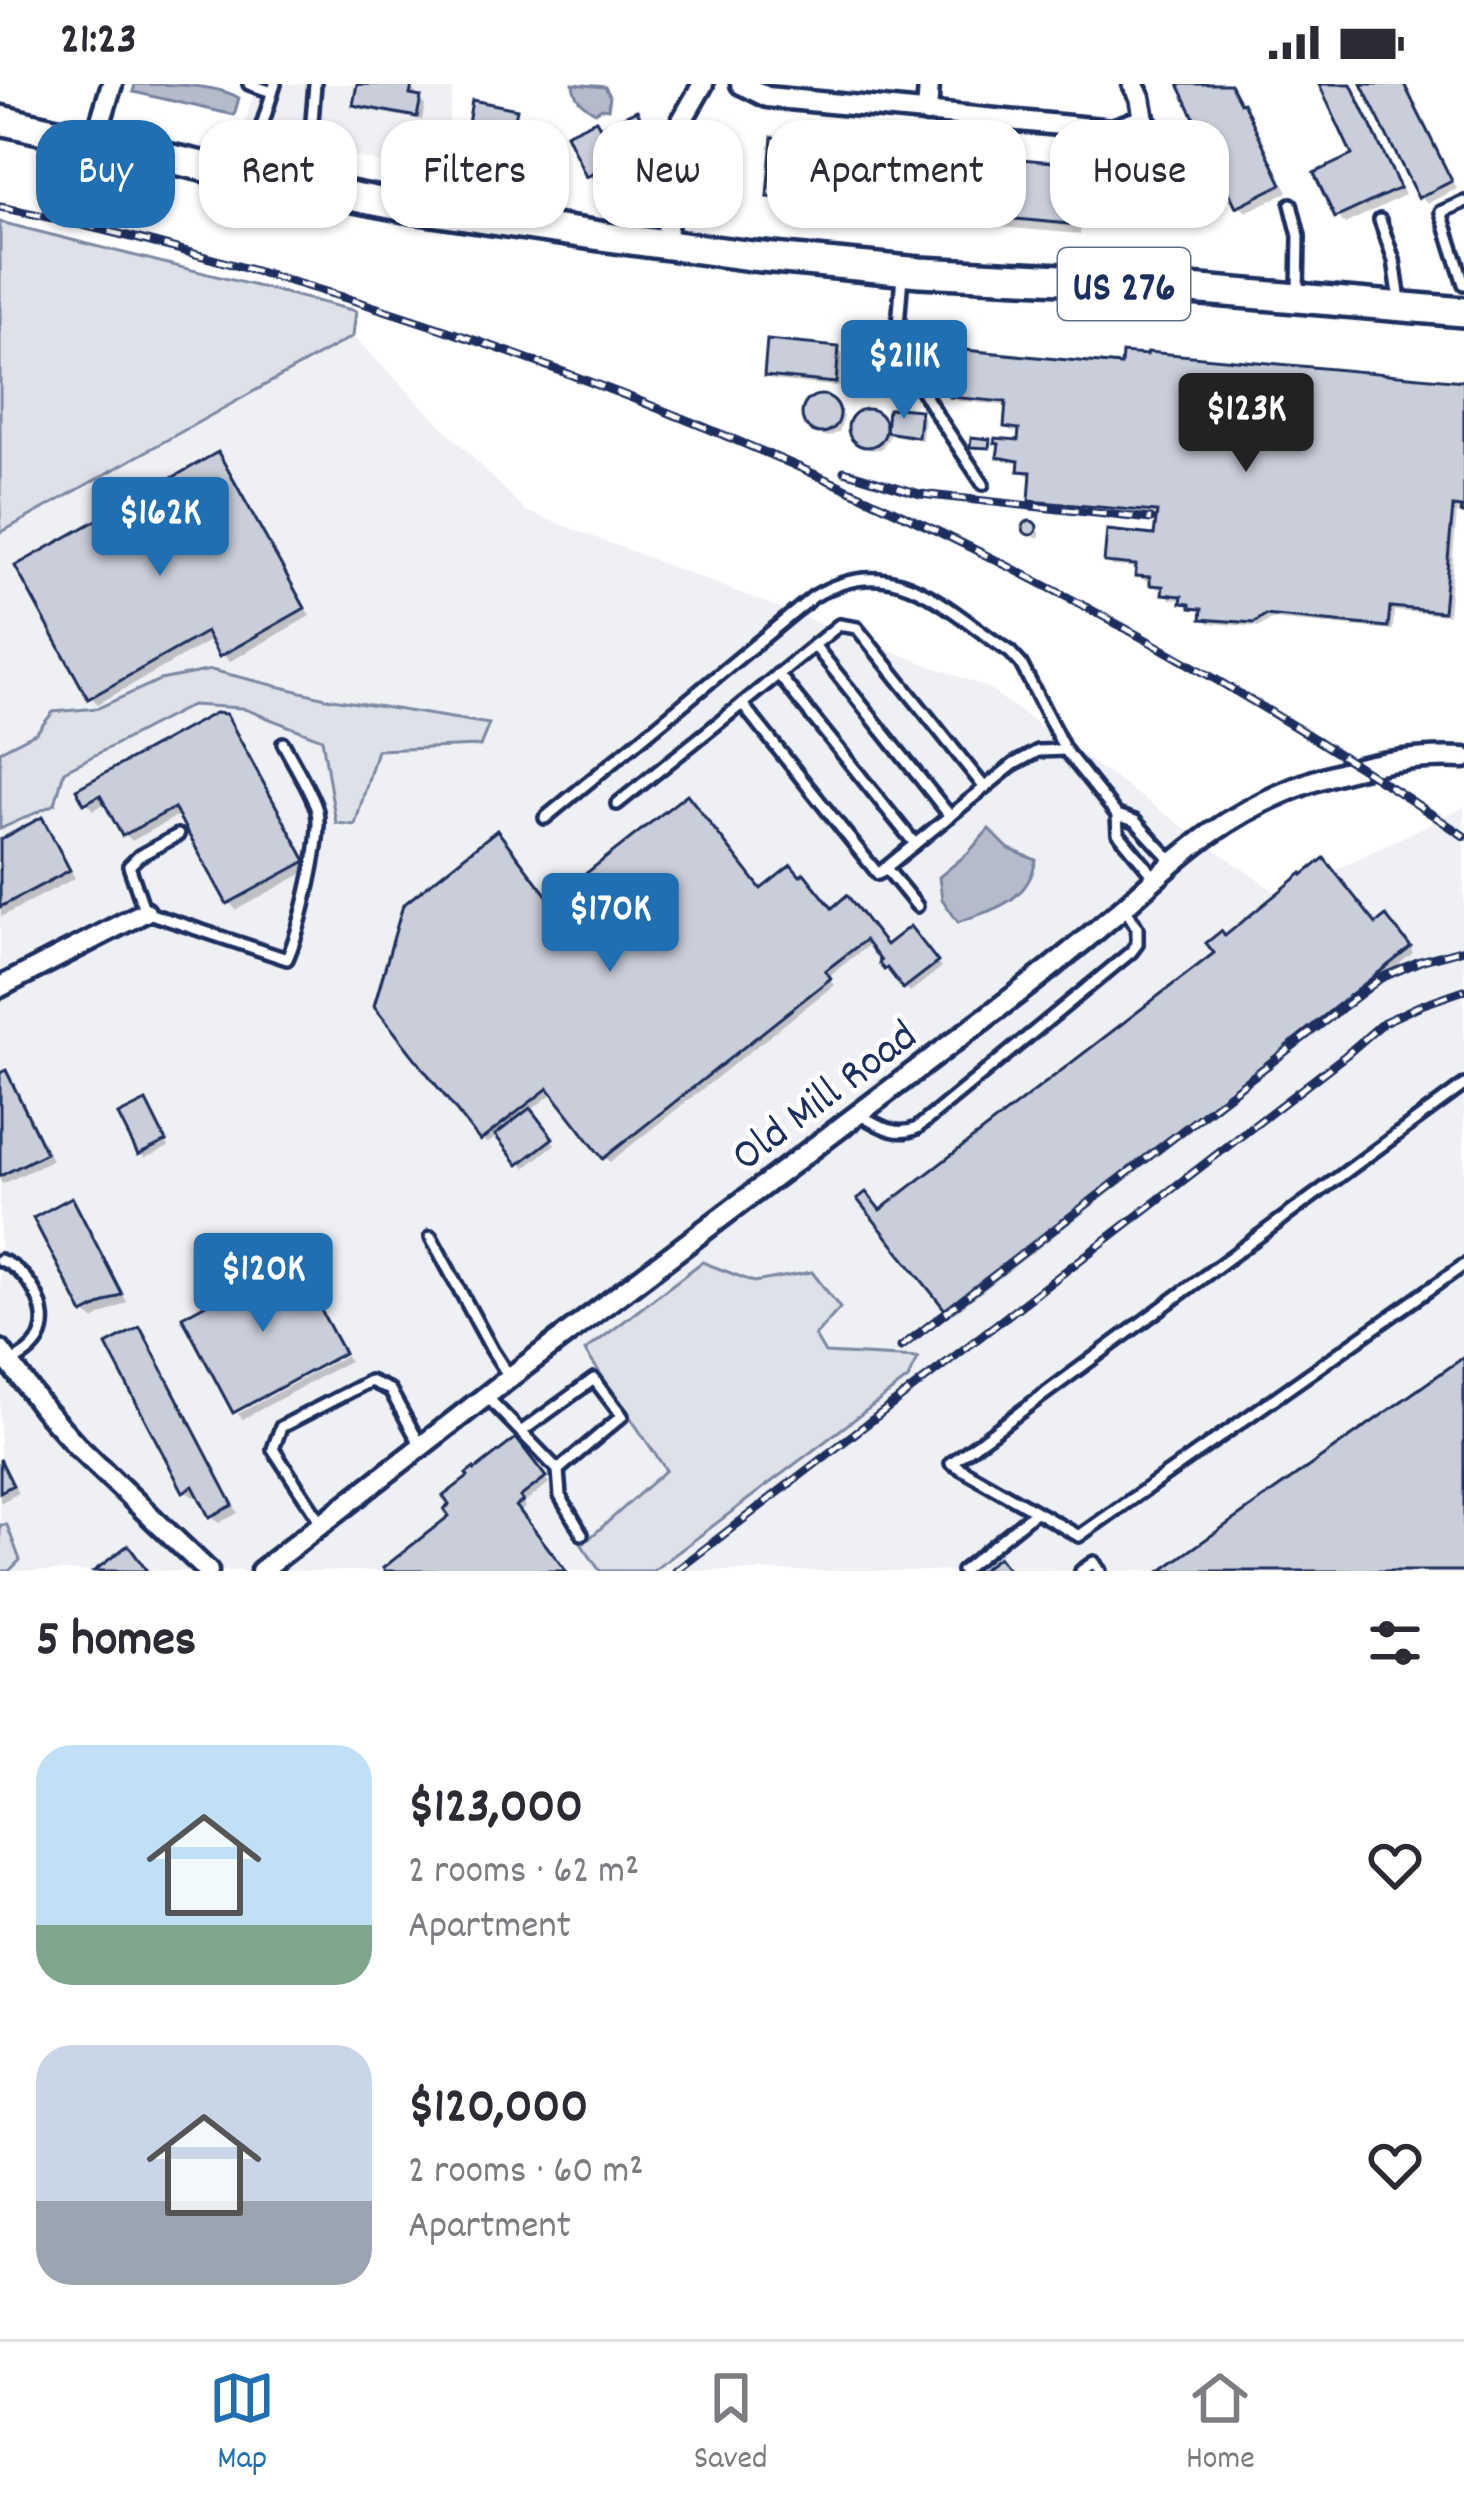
<!DOCTYPE html>
<meta charset="utf-8">
<style>
:root{--surface:#fff;--page:#f7f7f7;--text:#2b2b33;--muted:#7c7c81;--line:#e1e1e2;--accent:#1f6fb2}
body{margin:0;font-family:Dekko,sans-serif;background:var(--page);color:var(--text);height:100vh;display:flex;flex-direction:column;font-size:45px;white-space:nowrap}
*{box-sizing:border-box;margin:0}
p{font-size:39px;color:var(--muted)}
.icon{flex:none;width:66px;height:66px;fill:none;stroke:currentColor;stroke-width:2;stroke-linecap:round;stroke-linejoin:round}
.map{position:relative;height:1487px;overflow:hidden}
.side{display:flex;flex-direction:column;background:var(--surface);flex:1}
.side>*{flex:none}
.top-card{position:absolute;left:36px;top:36px;width:1392px;height:108px;display:flex;gap:24px}
.price{position:absolute;translate:-50% -102px;padding:0 27px;border-radius:12px;background:var(--accent);color:#fff;font-size:39px;line-height:78px;filter:drop-shadow(0 3px 6px #0008)}
.price::after{content:'';position:absolute;left:50%;top:72px;width:36px;height:27px;margin-left:-18px;background:inherit;clip-path:polygon(0 0,100% 0,50% 100%)}
.price.active{background:#222;color:#fff}
ul{padding:0;list-style:none}
li{display:flex;align-items:center;gap:36px;height:300px;padding:0 36px}
li span{display:grid;place-items:center;flex:none;width:336px;height:240px;border-radius:36px;color:#555}
li>.icon{margin-inline-start:auto}
span .icon{width:144px;height:144px;fill:#fffc;stroke-width:1}
li b{font-size:51px}
h2{display:flex;justify-content:space-between;align-items:center;height:144px;padding:0 36px;font-size:51px}
.tag{padding:0 42px;border-radius:36px;background:var(--surface);box-shadow:0 3px 9px #0004;font-size:42px;line-height:108px}
.tag.active{background:var(--accent);color:#fff}
.status{display:flex;justify-content:space-between;align-items:center;height:84px;padding:0 60px;background:var(--surface);direction:ltr}
.status svg{height:33px;fill:currentColor}
.menu{display:flex;justify-content:space-around;align-items:center;height:168px;border-top:3px solid var(--line);background:var(--surface);font-size:33px;color:var(--muted)}
.menu a{display:grid;justify-items:center;gap:6px}
.menu .active{color:var(--accent)}
.map>svg:first-child{display:block}
.built{fill:#eff0f4}
.green{fill:#dee1e7;stroke:#7c88a2;stroke-width:3}
.water{fill:#b5bbca;stroke:#77839f;stroke-width:3}
.shadow{fill:#0003}
.building{fill:#caceda;stroke:#1b2f5e;stroke-width:3}
.lines{fill:none;stroke-linecap:round;stroke-linejoin:round}
.lane-casing{stroke:#1b2f5e;stroke-width:18}
.street-casing{stroke:#1b2f5e;stroke-width:27}
.primary-casing{stroke:#1b2f5e;stroke-width:36}
.lane{stroke:#fff;stroke-width:9}
.street{stroke:#fff;stroke-width:18}
.primary{stroke:#fff;stroke-width:27}
.rail-casing{stroke:#1b2f5e;stroke-width:9}
.rail{stroke:#fff;stroke-width:4.5;stroke-dasharray:14;stroke-linecap:butt}
.labels{text-anchor:middle;stroke-width:9;stroke-linejoin:round;paint-order:stroke}
.shield{fill:#fff;stroke:#5f6d8e;stroke-width:3}
.shield-label{font-size:42px;font-weight:bold;fill:#1b2f5e}
.street-label{font-size:45px;fill:#1b2f5e;stroke:#fff}
</style>
<div class="status"><b>21:23</b><svg viewBox="0 0 49 12"><path d="M0 12V9h3v3zM5 12V6h3v6zM10 12V3h3v9zM15 12V0h3v12zM26 1h20v11H26zM47 4h2v5h-2z"/></svg></div>
<div class="map">
<svg width="1464" height="1487" viewBox="0 0 1464 1487">
<rect width="100%" height="100%" fill="#fff"/>
<filter id="ink" filterUnits="userSpaceOnUse"><feTurbulence type="fractalNoise" baseFrequency=".00833" numOctaves="2"/><feDisplacementMap in="SourceGraphic" scale="24" xChannelSelector="R" yChannelSelector="G"/><feConvolveMatrix kernelMatrix="1 2 1 2 8 2 1 2 1" color-interpolation-filters="sRGB"/></filter>
<g filter="url(#ink)">
<g class="built">
<path d="M256 0H454L441 93 243 46Z"/>
<path d="M353 252 526 427 986 603 1281 812 1464 723V1487H0V449Z"/>
</g>
<g class="green">
<path d="M0 138 356 227 353 252 0 449Z"/>
<path d="M211 586 326 614 489 640 480 662 377 666 355 741 336 739 322 655 242 624 192 621 64 687 55 720 0 745V667L37 648 53 628 98 624 160 596Z"/>
<path d="M702 1178 754 1198 812 1188 840 1224 815 1252 825 1269 918 1274 908 1295 653 1487H600L582 1461 666 1386 585 1267Z"/>
<path d="M0 1441H7L20 1476 9 1487H0Z"/>
</g>
<g class="water">
<path d="M135 0C166 0 217 0 239 14L234 31 133 8Z"/>
<path d="M573 0 605 3 610 12 608 25 602 24 595 28C583 21 574 14 573 0Z"/>
<path d="M989 745 1009 765 1036 776C1028 818 994 825 958 838L942 815 939 793 968 769Z"/>
</g>
<g class="shadow">
<path d="M360 0H390L411 4 416 9 415 15 425 21 422 36 361 25 356 20Z"/>
<path d="M1181 0H1232L1242 22 1249 29 1288 108 1246 128 1239 121Z"/>
<path d="M1322 0H1353L1405 111 1345 140 1338 133 1356 72Z"/>
<path d="M1365 0H1406L1457 105 1428 119 1420 112Z"/>
<path d="M515 28 518 31 515 50 474 42 471 39Z"/>
<path d="M636 30 656 66 594 96 589 91 602 46Z"/>
<path d="M878 66 890 77 885 133 782 124 770 112Z"/>
<path d="M1074 83 1085 94 1080 150 977 141 966 129Z"/>
<path d="M838 265 843 271 840 303 772 296 767 291Z"/>
<path d="M1124 284 1464 300V429L1457 427 1448 531 1394 527 1393 546 1271 535 1260 543 1209 539 1204 533 1205 529 1190 524 1184 516 1170 515 1165 506 1158 505 1153 500V497L1143 496 1138 491V484L1112 482 1107 477 1157 454 1159 432 1037 421 1032 416 1034 391H1027L1022 386V380L1006 377 1001 372 1021 359 1022 348 1012 347 1007 342 1009 322 958 317 953 312Z"/>
<path d="M820 314 831 317 844 333 839 348 829 353 824 352 809 339 806 329 810 319Z"/>
<path d="M866 328 877 331 889 346 919 329 924 334 922 356 891 351 881 365 870 366 855 353 852 343 856 333Z"/>
<path d="M218 371 225 379 310 532 229 578 213 555 98 620 91 613Z"/>
<path d="M1030 440 1040 448V453L1036 454 1030 449 1027 443Z"/>
<path d="M225 633 233 641 311 785 236 826 229 818 181 730 132 757 125 750 107 718 94 726 87 718Z"/>
<path d="M42 737 49 744 75 794 1 833 0 759Z"/>
<path d="M761 808 832 827 886 864 914 851 941 884 910 908 893 887 891 889 887 884 871 859 828 893 834 901 610 1078 554 1008 529 1028 555 1060 525 1084 499 1051 487 1060 377 921 551 820Z"/>
<path d="M1391 840 1413 869 1288 968 1290 970 953 1230 881 1130 1218 869Z"/>
<path d="M6 989 13 997 52 1076 3 1100 0 1097V992Z"/>
<path d="M150 1026 169 1063 145 1074 140 1069Z"/>
<path d="M71 1117 79 1124 127 1218 93 1236 85 1228Z"/>
<path d="M140 1247 147 1254 238 1429 219 1439 212 1432 200 1409 193 1413 185 1406Z"/>
<path d="M346 1271 349 1277 243 1335 238 1330Z"/>
<path d="M521 1363 549 1399 523 1420 526 1423 518 1429 453 1433Z"/>
<path d="M0 1373 18 1409 0 1419Z"/>
</g>
<g class="building">
<path d="M357 0 412 1 410 11 421 13 417 33 353 21Z"/>
<path d="M1178 0H1230L1240 19 1243 18 1282 100 1236 123Z"/>
<path d="M1319 0H1351L1400 104 1335 134 1314 89 1352 71Z"/>
<path d="M1361 0H1404L1452 97 1418 114Z"/>
<path d="M472 16 517 25 512 49 468 40Z"/>
<path d="M637 26 653 61 586 93 566 50 596 36 600 43Z"/>
<path d="M772 53 879 63 874 123 767 113Z"/>
<path d="M968 70 1075 80 1069 140 962 130Z"/>
<path d="M767 256 839 263 836 299 764 292Z"/>
<path d="M954 265 1121 281 1122 269 1147 271 1148 268 1464 297V430L1460 429 1461 424 1453 423 1443 528 1390 523 1388 543 1265 531 1254 539 1201 535 1202 525 1190 524V520L1181 519 1182 512 1162 510 1163 502 1150 501V493L1135 492 1136 481 1104 478 1107 446 1154 451 1157 428 1029 417 1031 388 1018 387 1019 377 997 373 999 360 994 359 995 354 1018 356 1019 345 1004 343 1006 318 950 313Z"/>
<circle cx="821" cy="330" r="19"/>
<path d="M897 324 921 326 918 353 886 348 888 325Z"/>
<circle cx="867" cy="344" r="19"/>
<path d="M971 353 990 355 989 364 970 363Z"/>
<path d="M218 368 305 524 219 573 206 548 88 615 15 482Z"/>
<circle cx="1030" cy="444" r="7"/>
<path d="M215 629 226 630 306 777 227 820 174 724 122 752 100 711 84 720 76 705Z"/>
<path d="M687 710 761 805 791 781 800 792 804 789 832 824 847 811 886 861 910 842 938 878 903 905 887 884 884 886 879 879 881 877 865 856 825 887 831 894 603 1075 548 1004 480 1057 374 922 403 821 497 746 551 817Z"/>
<path d="M42 733 70 786 0 823V756Z"/>
<path d="M1324 774 1376 840 1386 832 1411 863 1286 962 1287 964 946 1227 857 1115 866 1108 880 1126 1214 869 1206 859 1221 847 1225 852 1302 789 1303 791Z"/>
<path d="M6 986 46 1069 0 1092V989Z"/>
<path d="M146 1017 166 1057 138 1071 118 1031Z"/>
<path d="M530 1024 553 1054 518 1081 495 1051Z"/>
<path d="M72 1113 122 1210 83 1230 33 1134Z"/>
<path d="M292 1173 344 1269 233 1329 182 1233Z"/>
<path d="M140 1243 233 1421 209 1433 193 1402 183 1408 106 1261Z"/>
<path d="M1464 1273V1487H1161Z"/>
<path d="M516 1354 546 1393 520 1413 523 1417 516 1422 566 1487H385L383 1484 449 1432 444 1425 449 1421 443 1412 468 1393 466 1390 474 1384 475 1386Z"/>
<path d="M0 1375 13 1401 0 1408Z"/>
<path d="M128 1461 147 1487H94Z"/>
<path d="M998 1473 1009 1487H980Z"/>
</g>
<g class="lines">
<g class="lane-casing">
<g id="lane">
<path d="M249 0 272 8"/>
<path d="M248 86 275 0"/>
<path d="M307 99 315 0"/>
<path d="M1464 118 1441 128 1464 200"/>
<path d="M1291 120 1299 152 1298 209"/>
<path d="M1380 136 1394 176 1400 217"/>
<path d="M902 191 897 255 905 278 937 331 983 400"/>
<path d="M814 561 950 732"/>
<path d="M778 590 915 760"/>
<path d="M1065 666 1117 731 1118 749 1156 795"/>
<path d="M617 720 742 620"/>
<path d="M1117 731 1135 737 1174 779"/>
<path d="M545 734 813 513C894 463 946 526 1010 568L1021 580 1065 666 1038 667 1014 680 878 790 742 620 839 541 857 544 985 704"/>
<path d="M178 751 139 772 129 782 145 828 287 875C299 848 323 756 317 727 313 710 292 677 283 659"/>
<path d="M886 784 917 822"/>
<path d="M1464 1001 951 1379 1079 1452 1464 1181"/>
<path d="M860 1031C879 1041 896 1054 917 1044L1131 868 1137 860V844L1124 822"/>
<path d="M431 1153 492 1266 510 1294"/>
<path d="M0 1176C27 1185 54 1227 39 1255 32 1267 21 1273 9 1280"/>
<path d="M486 1312 558 1386 622 1332 594 1295 521 1348"/>
<path d="M558 1386 560 1412 582 1450"/>
<path d="M322 1440 273 1365 281 1343 370 1297 390 1306 421 1362"/>
<path d="M962 1487 1035 1428"/>
<path d="M1081 1487 1094 1478 1100 1487"/>
</g>
</g>
<g class="street-casing">
<g id="street">
<path d="M741 0 767 13 1112 46 1144 35 1140 13 1133 0"/>
<path d="M927 29 929 0"/>
<path d="M1144 35C1164 63 1163 75 1160 108"/>
<path d="M94 59 112 0"/>
<path d="M667 160 669 59 703 0"/>
<path d="M0 903 145 828"/>
<path d="M0 1266 43 1324 77 1362 208 1487"/>
<path d="M261 1487 522 1284 1017 910C1054 882 1090 852 1125 822 1153 797 1180 771 1210 750 1282 699 1376 670 1464 674"/>
</g>
</g>
<g class="primary-casing">
<path id="primary" d="M0 36 246 92 406 123 600 152 752 172 920 188 1082 196 1464 228"/>
</g>
<use href="#lane" class="lane"/>
<use href="#street" class="street"/>
<use href="#primary" class="primary"/>
<g class="rail-casing">
<g id="rail">
<path d="M0 123C121 147 241 182 359 218 751 341 1124 520 1464 752"/>
<path d="M844 387 920 410 1151 435"/>
<path d="M901 1263 1381 894 1420 877 1464 865"/>
<path d="M676 1487 1346 971 1384 938 1421 921 1464 906"/>
</g>
</g>
<use href="#rail" class="rail"/>
</g>
</g>
<g class="labels">
<rect class="shield" x="1058" y="164" width="132" height="72" rx="9"/>
<g class="shield-label">
<text x="1124" y="215">US 276</text>
</g>
<g class="street-label">
<text transform="translate(822 1009) rotate(-37)" y="16">Old Mill Road</text>
</g>
</g>
</svg>
<b class="price" style="left:904px;top:338px">$211K</b>
<b class="price active" style="left:1246px;top:391px">$123K</b>
<b class="price" style="left:160px;top:495px">$162K</b>
<b class="price" style="left:610px;top:891px">$170K</b>
<b class="price" style="left:263px;top:1251px">$120K</b>
<div class="top-card">
<a class="tag active">Buy</a>
<a class="tag">Rent</a>
<a class="tag">Filters</a>
<a class="tag">New</a>
<a class="tag">Apartment</a>
<a class="tag">House</a>
</div>
</div>
<section class="side">
<h2>5 homes<svg class="icon" aria-label="filters" viewBox="0 0 24 24"><path d="M4 7h16M4 17h16"/><circle cx="9" cy="7" r="2"/><circle cx="15" cy="17" r="2"/></svg></h2>
<ul>
<li><span style="background:linear-gradient(#bfe0f5 75%,#7fa58c 0)"><svg class="icon" aria-label="home" viewBox="0 0 24 24"><path d="M3 11l9-7 9 7M6 9v11h12V9"/></svg></span><div><b>$123,000</b><p>2 rooms · 62 m²</p><p>Apartment</p></div><svg class="icon" aria-label="heart" viewBox="0 0 24 24"><path d="M12 20l-8-8c-3-5 5-10 8-4 3-6 11-1 8 4z"/></svg></li>
<li><span style="background:linear-gradient(#c9d6e8 65%,#9aa5b1 0)"><svg class="icon" aria-label="home" viewBox="0 0 24 24"><path d="M3 11l9-7 9 7M6 9v11h12V9"/></svg></span><div><b>$120,000</b><p>2 rooms · 60 m²</p><p>Apartment</p></div><svg class="icon" aria-label="heart" viewBox="0 0 24 24"><path d="M12 20l-8-8c-3-5 5-10 8-4 3-6 11-1 8 4z"/></svg></li>
</ul>
</section>
<nav class="menu">
<a class="active"><svg class="icon" aria-label="map" viewBox="0 0 24 24"><path d="M3 6l6-2 6 2 6-2v14l-6 2-6-2-6 2zM9 4v14M15 6v14"/></svg>Map</a>
<a><svg class="icon" aria-label="saved" viewBox="0 0 24 24"><path d="M7 4h10v16l-5-4-5 4z"/></svg>Saved</a>
<a><svg class="icon" aria-label="home" viewBox="0 0 24 24"><path d="M3 11l9-7 9 7M6 9v11h12V9"/></svg>Home</a>
</nav>
